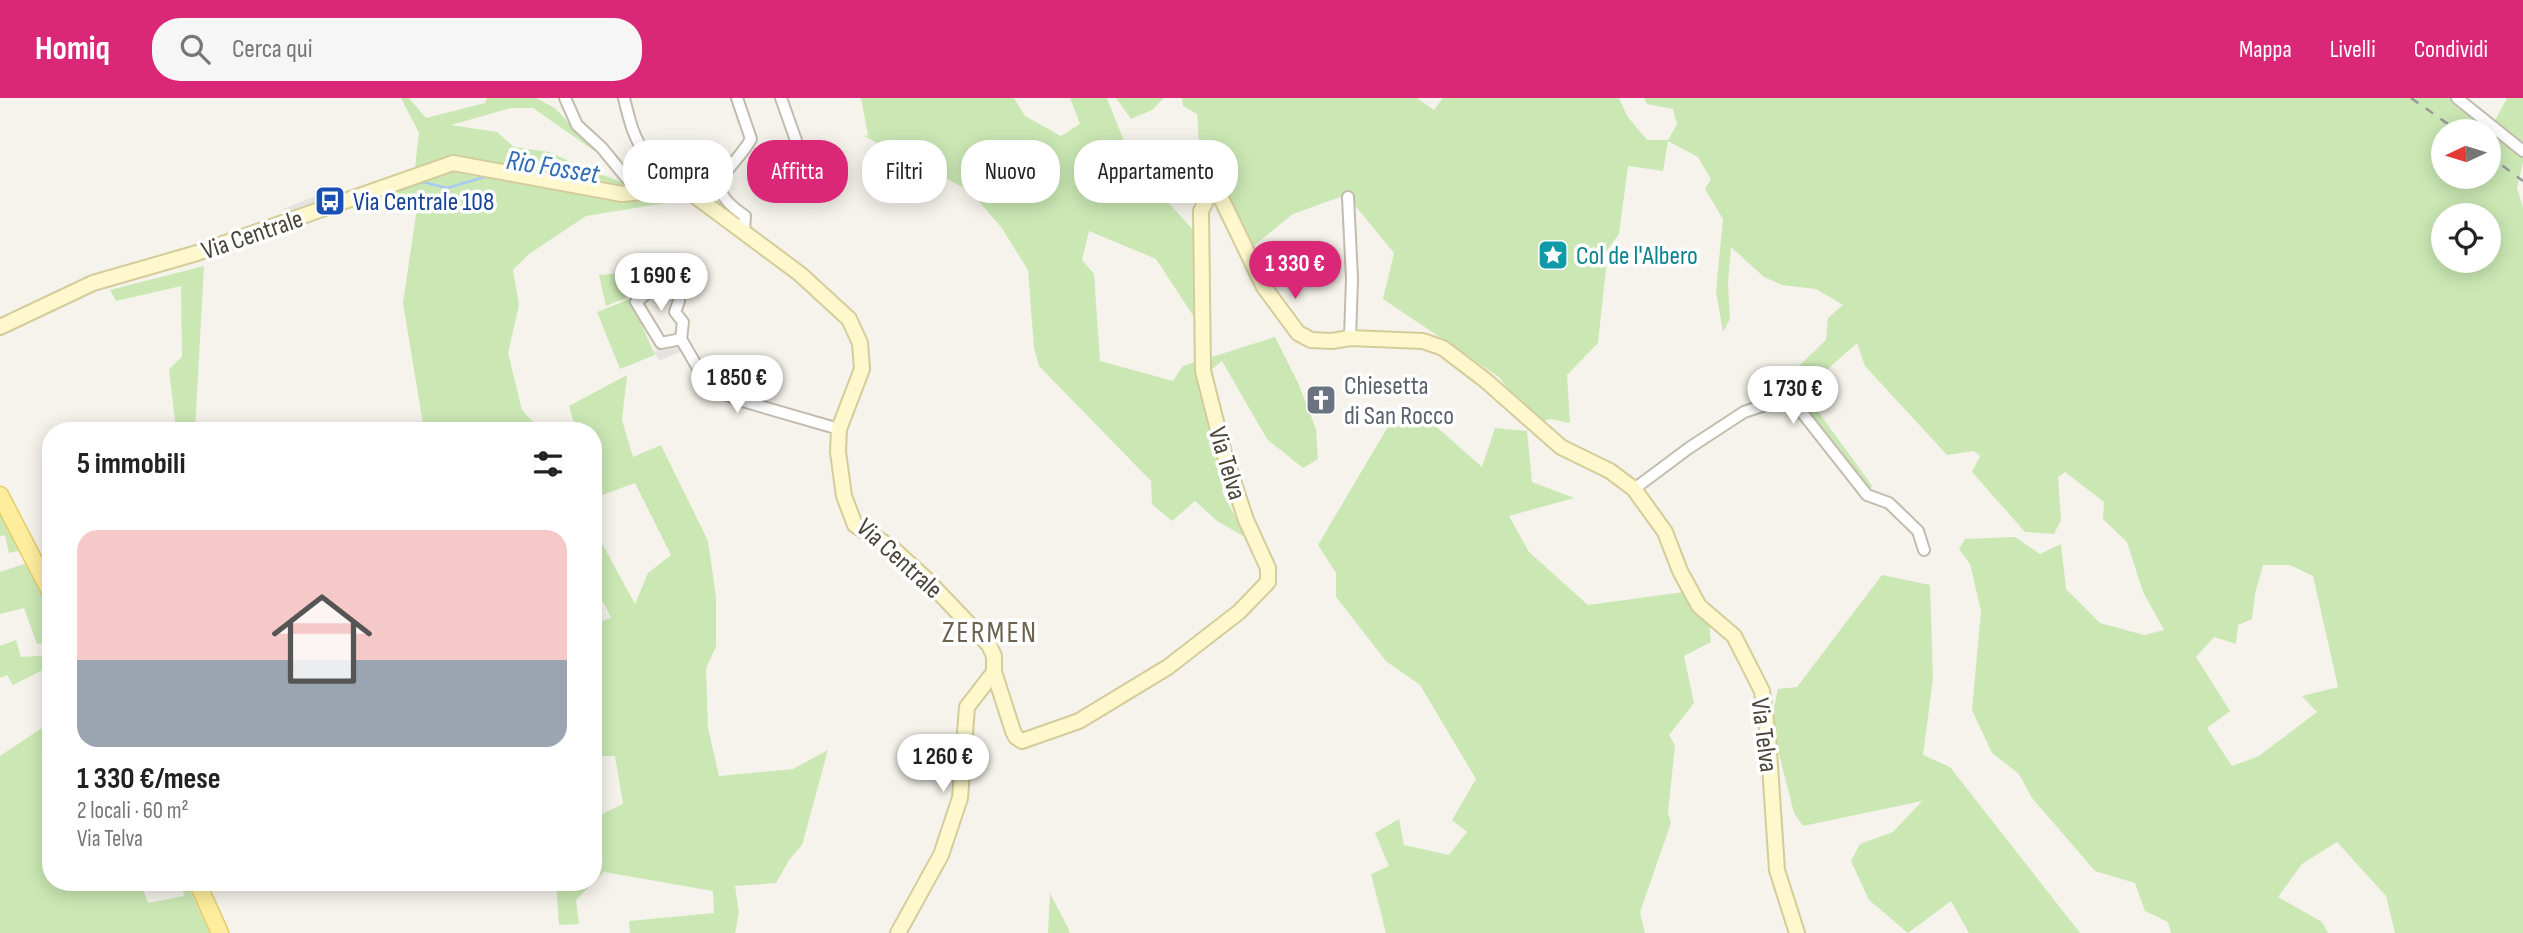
<!DOCTYPE html>
<html lang="it">
<meta charset="utf-8">
<style>
:root{--surface:#fff;--page:#f6f6f6;--text:#222;--muted:#767676;--accent:#db2777}
body{margin:0;font-family:"Sofia Sans Condensed",sans-serif;background:var(--page);color:var(--text);height:100vh;display:flex;flex-direction:column;font-size:26px;white-space:nowrap}
*{box-sizing:border-box;margin:0}
p{font-size:23px;color:var(--muted)}
.icon{flex:none;width:38px;height:38px;fill:none;stroke:currentColor;stroke-width:2;stroke-linecap:round;stroke-linejoin:round}
.map{position:relative;flex:1;overflow:hidden}
.drawer{position:absolute;left:42px;top:324px;width:560px;height:469px;display:flex;flex-direction:column;background:var(--surface);border-radius:28px;box-shadow:0 4px 18px #0003}
.drawer>*{flex:none}
.hud{position:absolute;left:623px;top:42px;width:665px;height:63px;display:flex;gap:14px}
.needle{width:46px;rotate:266deg}
.fabs{position:absolute;left:2431px;top:21px;display:grid;gap:14px}
.fabs a{display:grid;place-items:center;width:70px;height:70px;border-radius:50%;background:var(--surface);box-shadow:0 4px 18px #0003;font-size:35px}
.price{position:absolute;translate:-50% -60px;padding:0 16px;border-radius:24px;background:#fff;color:#222;font-size:23px;line-height:46px;filter:drop-shadow(0 2px 4px #0008)}
.price::after{content:'';position:absolute;left:50%;top:42px;width:21px;height:16px;margin-left:-10px;background:inherit;clip-path:polygon(0 0,100% 0,50% 100%)}
.price.current{background:var(--accent);color:#fff}
ul{padding:0;list-style:none}
li{display:grid;align-content:center;gap:14px;height:371px;padding:0 35px}
li span{display:grid;place-items:center;height:217px;border-radius:21px;color:#555}
li>.icon{margin-inline-start:auto}
span .icon{width:126px;height:126px;fill:#fffc;stroke-width:1}
li b{font-size:30px}
h2{display:flex;justify-content:space-between;align-items:center;height:84px;padding:0 35px;font-size:30px}
.pill{padding:0 24px;border-radius:28px;background:var(--surface);box-shadow:0 4px 18px #0003;font-size:24px;line-height:63px}
.pill.current{background:var(--accent);color:#fff}
header{display:flex;align-items:center;gap:42px;box-sizing:border-box;height:98px;padding:0 35px;background:var(--accent);color:#fff}
header strong{font-size:33px}
nav{display:flex;gap:38px;margin-inline-start:auto;font-size:24px}
.search{width:490px;height:63px;background:var(--page);display:flex;align-items:center;gap:18px;box-sizing:border-box;padding:0 24px;border-radius:28px;color:var(--muted);font-size:26px}
.map>svg:first-child{display:block}
.green{fill:#cbe8b4;fill-rule:evenodd}
.parking{fill:#e4e3df}
.lines{fill:none;stroke-linecap:round;stroke-linejoin:round}
.stream{stroke:#a9caf0;stroke-width:2.5}
.street-casing{stroke:#c1bcad;stroke-width:14}
.secondary-casing{stroke:#d4cc9b;stroke-width:18}
.primary-casing{stroke:#e3ce6b;stroke-width:19}
.street{stroke:#fff;stroke-width:10}
.secondary{stroke:#fef8cc;stroke-width:14}
.primary{stroke:#fded9c;stroke-width:16}
.rail{stroke:#999;stroke-width:2.5;stroke-dasharray:9 9;stroke-linecap:butt}
.labels{text-anchor:middle;stroke-width:7;stroke-linejoin:round;paint-order:stroke}
.transit-label{font-size:26px;fill:#164399;stroke:#fff;text-anchor:start}
.street-label{font-size:26px;fill:#494538;stroke:#fff}
.culture-label{font-size:26px;fill:#0d838f;stroke:#fff;text-anchor:start}
.worship-label{font-size:26px;fill:#5b616d;stroke:#fff;text-anchor:start}
.water-label{font-size:28px;font-style:italic;fill:#316db6;stroke:#fff}
.quarter-label{font-size:30px;letter-spacing:2px;fill:#6c6450;stroke:#fff}
</style>
<header>
<strong>Homiq</strong>
<div class="search"><svg class="icon" aria-label="search" viewBox="0 0 24 24"><circle cx="10" cy="10" r="6"/><path d="M15 15l6 6"/></svg>Cerca qui</div>
<nav><a>Mappa</a><a>Livelli</a><a>Condividi</a></nav>
</header>
<div class="map">
<svg width="2523" height="835" viewBox="0 0 2523 835">
<rect width="100%" height="100%" fill="#f5f3eb"/>
<g class="green">
<path d="M401 0H409L426 20 485 5 487 0H536L555 10 596 54 533 10H511L451 27 497 34 514 49 549 54 580 68 672 104 586 118 529 156 513 172 519 207 508 255 522 312 541 332H424L403 205 418 103 359 110 415 70 419 35Z"/>
<path d="M861 0H1014L1025 18 1061 38 1080 26 1070 0H1107L1141 86 1159 94 1201 141 1202 231 1156 161 1089 133 1082 162 1094 176 1100 263 1173 283 1183 268 1275 239 1299 287 1316 331 1318 361 1303 370 1267 341 1222 263 1212 271 1234 361 1222 394 1247 440 1217 423 1195 403 1172 423 1152 406 1151 383 1039 268 1034 250 1028 172 1001 129 970 93 864 38 868 37Z"/>
<path d="M1116 0H1164L1152 12 1131 21Z"/>
<path d="M1182 0H1417L1434 12 1443 0H1619L1627 18 1647 42H1668L1677 26 1673 11 1647 6 1644 0H2451L2491 30 2507 0H2523V64L2517 90 2523 110V835H2395L2386 798 2337 744 2302 766 2278 799 2322 824 2328 835H2171L2168 824 2145 813 2135 785 2095 773 2032 700 2019 676 1992 655 1972 612 1981 513 1970 466 1959 451 1965 441 2015 439 2040 456 2061 446 2066 491 2100 525 2144 537 2164 532 2143 494 2127 444 2103 421 2104 404 2065 374 2058 379 2061 422 2054 436 2025 434 1972 374 1980 358 1974 353 1947 357 1865 268 1857 245 1803 293 1873 389 1857 392 1776 290 1826 242 1828 220 1843 207 1816 191 1782 187 1764 179 1731 149 1728 186 1730 221 1723 234 1716 193 1723 121 1705 91 1711 81 1698 59 1668 43 1663 73 1628 68 1619 136 1608 151 1598 245 1567 277 1570 325 1550 321 1534 327 1499 279 1383 201 1394 155 1348 99H1340L1293 116 1252 149 1225 99 1202 90 1197 16 1183 8ZM2443 33H2488V79H2443ZM2443 117H2488V163H2443ZM2263 467H2290L2313 478 2338 589 2302 598 2317 614 2259 658 2232 668 2207 630 2230 613 2196 559 2214 539 2236 546 2238 527 2252 521 2255 496Z"/>
<path d="M204 168 195 332H176L169 271 182 259 181 188 116 203 110 192Z"/>
<path d="M622 175 626 200 606 208 599 177Z"/>
<path d="M630 201 655 257 620 271 597 214Z"/>
<path d="M627 277 622 322 633 359 661 347 708 443 716 499V549L706 570 708 630 719 678 793 671 828 652 802 747 789 762 776 785 735 788 739 815 735 835H630L629 823 714 815 713 793 604 774 576 802 579 826 559 827 556 784H593V726L604 715 623 706 615 658H593V526L611 520 604 505 593 502V429L635 506 648 475 671 457 635 385 602 397 593 375V332H576L569 308Z"/>
<path d="M1396 315 1431 324 1482 369 1495 330 1527 333 1532 384 1574 400 1509 418 1529 454 1588 507 1684 494 1709 525 1711 544 1684 558 1694 605 1669 637 1675 647 1668 714 1671 725 1640 814 1645 835H1386L1371 776 1389 768 1375 735 1399 721 1404 747 1449 757 1467 734 1452 722 1476 681 1420 587 1386 563 1336 499V475L1318 447Z"/>
<path d="M0 413 21 452 9 455 5 437 0 438Z"/>
<path d="M27 465 51 513V544L37 546 24 510 0 516V474Z"/>
<path d="M1882 477 1930 487 1933 581 1923 657 1950 669 2080 835H1969L1951 803 1908 835 1869 802 1851 763 1860 746 1893 734 1922 703 1803 728 1794 715 1779 656 1768 638 1778 591 1797 589Z"/>
<path d="M16 542 21 559 51 557V568L13 587 7 577 0 580V548Z"/>
<path d="M48 626 51 654 41 658 51 682V784H87L92 788 108 784H149L150 789 143 791 148 805 184 798 182 787 186 785 210 835H0V658Z"/>
<path d="M1050 795 1069 832 1070 835H1048Z"/>
</g>
<g class="parking">
<path d="M315 98 318 106 285 118 283 111Z"/>
<path d="M678 245 683 253 660 262 653 254Z"/>
</g>
<g class="lines">
<path class="stream" d="M384 97 423 84 447 90 488 78"/>
<g class="street-casing">
<g id="street">
<path d="M565 0 577 27 602 50 629 83 638 87 651 88"/>
<path d="M624 0C629 20 633 40 646 56 657 70 669 72 674 89"/>
<path d="M737 0 751 41C732 75 696 85 745 118L744 132"/>
<path d="M781 0 804 65"/>
<path d="M2457 0 2523 53"/>
<path d="M1348 99 1352 181 1350 240"/>
<path d="M662 183 636 204 661 245 681 241"/>
<path d="M679 203 675 214 683 224 681 241 706 284 718 293 739 302 839 331"/>
<path d="M1634 391 1689 350 1744 314 1771 305 1793 303 1867 397 1889 405 1918 433 1924 452"/>
</g>
</g>
<g class="secondary-casing">
<g id="secondary">
<path d="M0 229 93 185 197 155 453 65 622 96 662 92 674 89 691 95 800 176 849 221 860 245 862 271 839 331 838 354 844 398 855 427 891 449 926 481 989 547 994 558V574L1013 633 1016 639 1022 643 1079 623 1168 569 1239 514 1268 484V470L1246 422 1224 355 1203 273 1201 113 1210 95 1221 100 1264 189 1298 235 1311 242 1332 243 1350 240 1423 243 1443 250 1485 282 1561 349 1610 373 1634 391 1665 434 1680 473 1699 508 1734 538 1762 593 1768 638 1777 772 1797 835"/>
<path d="M898 835 941 757 960 700 967 609 994 574"/>
</g>
</g>
<g class="primary-casing">
<g id="primary">
<path d="M0 397 51 495"/>
<path d="M197 784 220 835"/>
</g>
</g>
<use href="#street" class="street"/>
<use href="#secondary" class="secondary"/>
<use href="#primary" class="primary"/>
<g class="rail">
<path d="M2411 0 2458 33"/>
<path d="M2488 57 2523 83"/>
</g>
</g>
<defs>
<g id="bus-square" transform="scale(1.575)"><rect x="-9" y="-9" width="18" height="18" rx="4" fill="#1a4fb4" stroke="#fff"/><path d="M-5-6H5V4H4V6H2V4H-2V6H-4V4H-5ZM-3.5-4V0h7V-4ZM-3.5 1.2v1.5H-2V1.2ZM2 1.2v1.5H3.5V1.2Z" fill="#fff"/></g>
<g id="sight-square" transform="scale(1.575)"><rect x="-9" y="-9" width="18" height="18" rx="4" fill="#0f9aa8" stroke="#fff"/><path d="M0-6L1.8-2.2L6-1.7L2.9 1.2L3.7 5.4L0 3.3L-3.7 5.4L-2.9 1.2L-6-1.7L-1.8-2.2Z" fill="#fff"/></g>
<g id="church-square" transform="scale(1.575)"><rect x="-9" y="-9" width="18" height="18" rx="4" fill="#6b7280" stroke="#fff"/><path d="M-1.2-6h2.4v3.5h3.3v2.4h-3.3V6h-2.4V-.1h-3.3v-2.4h3.3Z" fill="#fff"/></g>
</defs>
<g fill-rule="evenodd">
<use href="#bus-square" x="330" y="103"/>
<use href="#sight-square" x="1553" y="157"/>
<use href="#church-square" x="1321" y="302"/>
</g>
<g class="labels">
<g class="transit-label">
<text x="353" y="112">Via Centrale 108</text>
</g>
<g class="street-label">
<text transform="translate(252 136) rotate(-19)" y="9">Via Centrale</text>
<text transform="translate(1228 365) rotate(73)" y="9">Via Telva</text>
<text transform="translate(900 460) rotate(42)" y="9">Via Centrale</text>
<text transform="translate(1765 637) rotate(83)" y="9">Via Telva</text>
</g>
<g class="culture-label">
<text x="1576" y="166">Col de l'Albero</text>
</g>
<g class="worship-label">
<text x="1344" y="296">Chiesetta<tspan x="1344" dy="30">di San Rocco</tspan></text>
</g>
<g class="water-label">
<text transform="translate(553 68) rotate(9)" y="10">Rio Fosset</text>
</g>
<g class="quarter-label">
<text x="990" y="544">ZERMEN</text>
</g>
</g>
</svg>
<div class="fabs">
<a><svg class="needle" viewBox="-14 -14 28 28"><path d="M0-13l5 13h-10z" fill="#e53935"/><path d="M0 13l5-13h-10z" fill="#767676"/></svg></a>
<a><svg class="icon" aria-label="locate" viewBox="0 0 24 24"><circle cx="12" cy="12" r="6"/><path d="M12 2v4M12 18v4M2 12h4M18 12h4"/></svg></a>
</div>
<b class="price current" style="left:1295px;top:203px">1 330 €</b>
<b class="price" style="left:661px;top:215px">1 690 €</b>
<b class="price" style="left:737px;top:317px">1 850 €</b>
<b class="price" style="left:1793px;top:328px">1 730 €</b>
<b class="price" style="left:943px;top:696px">1 260 €</b>
<div class="hud">
<a class="pill">Compra</a>
<a class="pill current">Affitta</a>
<a class="pill">Filtri</a>
<a class="pill">Nuovo</a>
<a class="pill">Appartamento</a>
</div>
<section class="drawer">
<h2>5 immobili<svg class="icon" aria-label="filters" viewBox="0 0 24 24"><path d="M4 7h16M4 17h16"/><circle cx="9" cy="7" r="2"/><circle cx="15" cy="17" r="2"/></svg></h2>
<ul>
<li><span style="background:linear-gradient(#f6c9c9 60%,#9aa5b1 0)"><svg class="icon" aria-label="home" viewBox="0 0 24 24"><path d="M3 11l9-7 9 7M6 9v11h12V9"/></svg></span><div><b>1 330 €/mese</b><p>2 locali · 60 m²</p><p>Via Telva</p></div></li>
</ul>
</section>
</div>
